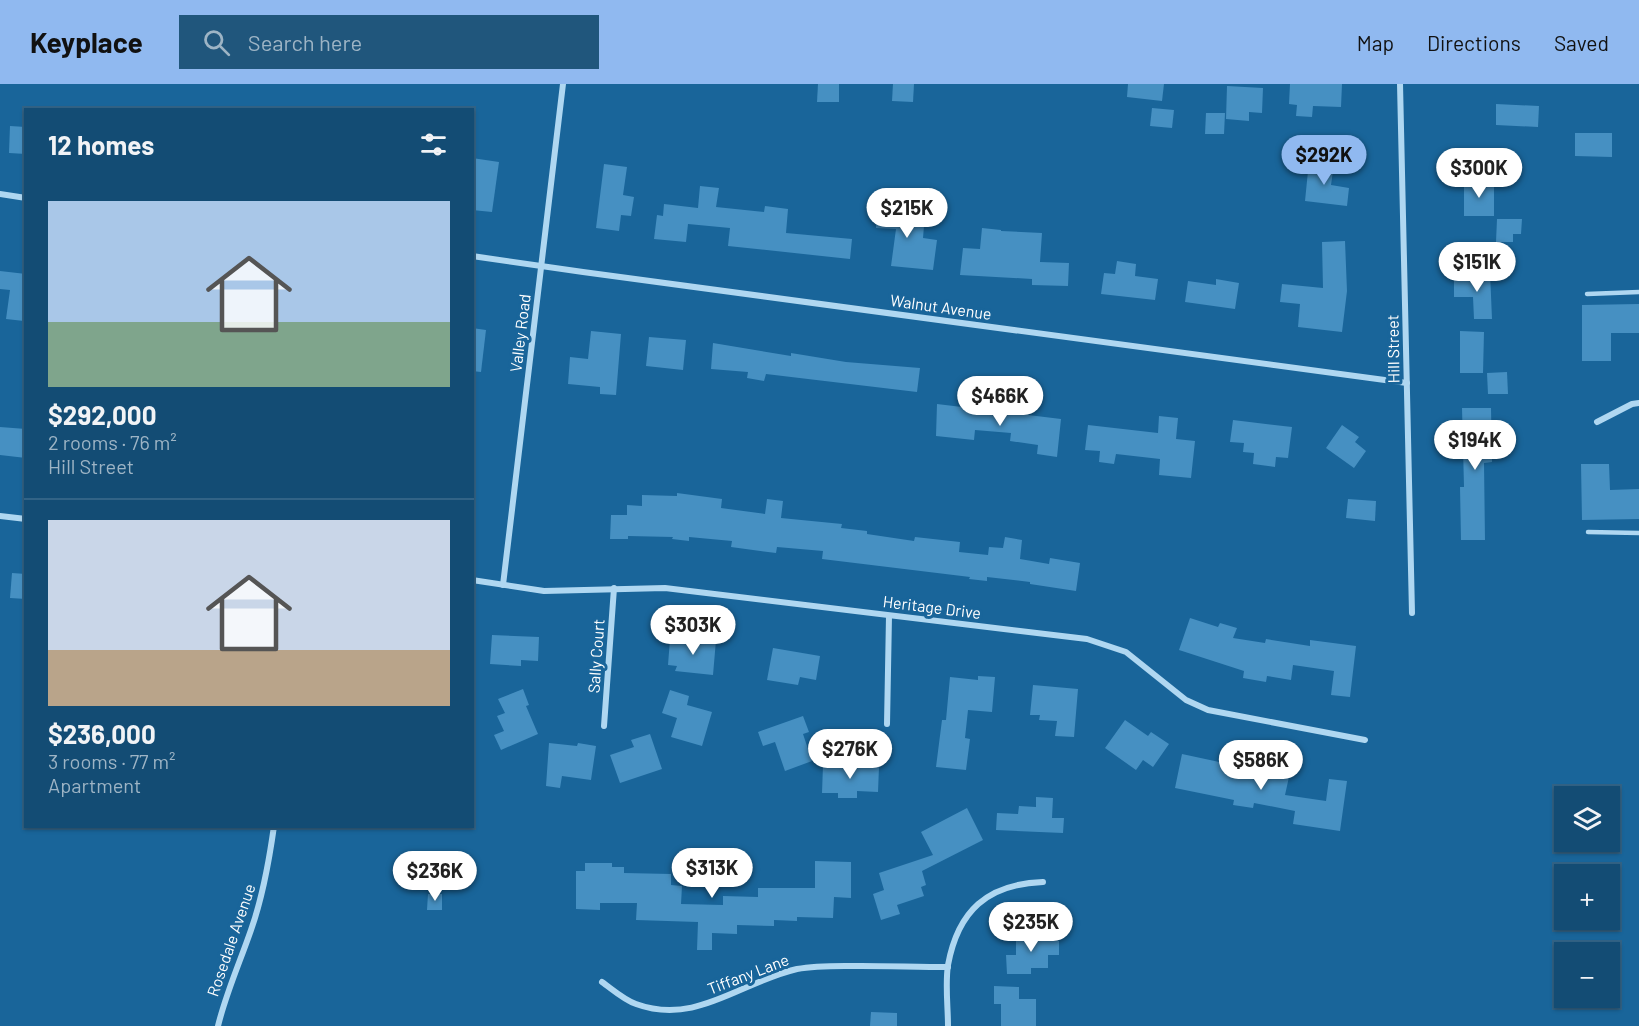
<!DOCTYPE html>
<meta charset="utf-8">
<style>
:root{--surface:#134c74;--page:#20567c;--text:#f1f3f6;--muted:#9db4c5;--line:#326386;--accent:#90b9f0}
body{margin:0;font-family:Barlow,sans-serif;background:var(--page);color:var(--text);height:100vh;display:flex;flex-direction:column;font-size:22px;white-space:nowrap}
*{box-sizing:border-box;margin:0}
p{font-size:20px;color:var(--muted)}
.icon{flex:none;width:33px;height:33px;fill:none;stroke:currentColor;stroke-width:2;stroke-linecap:round;stroke-linejoin:round}
.map{position:relative;flex:1;overflow:hidden}
.side{position:absolute;left:24px;top:24px;width:450px;height:720px;display:flex;flex-direction:column;background:var(--surface);border-radius:0px;box-shadow:0 2px 4px #0004,0 0 0 2px var(--line)}
.side>*{flex:none}
.controls{position:absolute;left:1554px;top:702px;display:grid;gap:12px}
.controls a{display:grid;place-items:center;width:66px;height:66px;border-radius:0px;background:var(--surface);box-shadow:0 2px 4px #0004,0 0 0 2px var(--line);font-size:30px}
.price{position:absolute;translate:-50% -51px;padding:0 14px;border-radius:21px;background:#fff;color:#222;font-size:20px;line-height:39px;filter:drop-shadow(0 2px 3px #0008)}
.price::after{content:'';position:absolute;left:50%;top:36px;width:18px;height:14px;margin-left:-9px;background:inherit;clip-path:polygon(0 0,100% 0,50% 100%)}
.price.active{background:var(--accent);color:#111}
ul{padding:0;list-style:none}
li{display:grid;align-content:center;gap:12px;height:318px;padding:0 24px}
li+li{border-top:2px solid var(--line)}
li span{display:grid;place-items:center;height:186px;border-radius:0px;color:#555}
li>.icon{margin-inline-start:auto}
span .icon{width:108px;height:108px;fill:#fffc;stroke-width:1}
li b{font-size:26px}
h2{display:flex;justify-content:space-between;align-items:center;height:72px;padding:0 24px;font-size:26px}
header{display:flex;align-items:center;gap:36px;box-sizing:border-box;height:84px;padding:0 30px;background:var(--accent);color:#111}
header strong{font-size:28px}
nav{display:flex;gap:33px;margin-inline-start:auto;font-size:21px}
.search{width:420px;height:54px;background:var(--page);display:flex;align-items:center;gap:15px;box-sizing:border-box;padding:0 21px;border-radius:0px;color:var(--muted);font-size:22px}
.map>svg:first-child{display:block}
.building{fill:#4690c2}
.lines{fill:none;stroke-linecap:round;stroke-linejoin:round}
.service{stroke:#afd7f1;stroke-width:4.5}
.minor{stroke:#afd7f1;stroke-width:6}
.labels{text-anchor:middle;stroke-width:6;stroke-linejoin:round;paint-order:stroke}
.street-label{font-size:16px;fill:#fff;stroke:#19659a}
</style>
<header>
<strong>Keyplace</strong>
<div class="search"><svg class="icon" aria-label="search" viewBox="0 0 24 24"><circle cx="10" cy="10" r="6"/><path d="M15 15l6 6"/></svg>Search here</div>
<nav><a>Map</a><a>Directions</a><a>Saved</a></nav>
</header>
<div class="map">
<svg width="1639" height="942" viewBox="0 0 1639 942">
<rect width="100%" height="100%" fill="#19659a"/>
<g class="building">
<path d="M818 0H839V18H817Z"/>
<path d="M893 0H914L913 18 892 17Z"/>
<path d="M1128 0H1164L1162 17 1127 13Z"/>
<path d="M1290 0H1342L1341 23 1313 22 1312 33 1296 32 1297 21 1289 20Z"/>
<path d="M1227 2 1263 4 1262 29 1249 28V37L1226 35Z"/>
<path d="M1496 20 1539 22 1538 43 1496 41Z"/>
<path d="M1152 24 1174 26 1172 44 1150 42Z"/>
<path d="M1206 29H1225L1224 50H1205Z"/>
<path d="M10 42 26 43V70L9 69Z"/>
<path d="M1575 49H1612V73L1575 72Z"/>
<path d="M472 74 499 78 492 128 472 126Z"/>
<path d="M1309 77 1334 80 1331 101 1349 104 1347 122 1305 117Z"/>
<path d="M604 80 627 83 623 111 634 113 631 132 621 131 619 147 596 144Z"/>
<rect x="1464" y="98" width="30" height="34"/>
<path d="M700 102 719 104 716 123 764 128 765 122 788 125 786 149 852 155 850 175 728 162 730 144 688 140 686 158 654 155 657 131 663 132 664 120 698 124Z"/>
<path d="M885 113H899L898 139 924 142 923 154 937 156 933 186 891 182 896 145 876 144 877 124H884Z"/>
<path d="M1497 135H1522L1521 150H1513V158H1496Z"/>
<path d="M982 144 1001 146V147L1042 149 1040 178 1069 179 1068 202 1032 201V195L960 191 963 164 980 165Z"/>
<path d="M1345 157 1347 207 1342 248 1298 243 1300 220 1280 218 1282 200 1323 204 1322 158Z"/>
<path d="M1117 177 1136 180 1135 192 1158 195 1155 216 1101 210 1104 189 1115 190Z"/>
<path d="M0 187 26 190 24 237 6 235 10 206 0 205Z"/>
<path d="M1490 188 1492 235H1474L1473 213H1454V195L1471 194V189Z"/>
<path d="M1216 195 1239 199 1235 225 1185 218 1188 197 1216 201Z"/>
<path d="M1639 220V249H1611V277H1582V221Z"/>
<path d="M472 244 486 246 481 288 472 287Z"/>
<path d="M591 247 621 250 616 311 600 310V303L568 300 570 273 588 275Z"/>
<path d="M1460 247 1484 248 1483 289H1460Z"/>
<path d="M649 253 686 256 683 286 646 282Z"/>
<path d="M713 259 791 272V269L846 278 920 284 917 308 766 290 764 297 747 294 748 288 711 285Z"/>
<path d="M1507 288 1508 310H1488L1487 289Z"/>
<path d="M937 320 1061 335 1057 373 1037 370 1038 361 1010 357 1011 349 975 346 974 356 936 352Z"/>
<path d="M1462 324H1491L1492 378 1484 379 1485 456H1461L1460 403H1464Z"/>
<path d="M1159 332 1178 334 1176 355 1195 357 1191 394 1159 391 1160 375 1116 370 1114 380 1099 378 1100 367 1085 366 1088 341 1158 349Z"/>
<path d="M1233 336 1292 343 1288 374 1276 373 1275 383 1253 380 1254 369 1243 368 1244 359 1230 358Z"/>
<path d="M1342 341 1359 353 1355 358 1366 367 1354 384 1326 364Z"/>
<path d="M0 343 26 345V374L0 371Z"/>
<path d="M1581 380H1609L1610 406 1639 405V435L1582 436Z"/>
<path d="M677 409 722 415 721 424 765 430 767 415 783 417 781 434 842 440 841 444 867 447V450L914 457 915 453 960 458 959 468 988 471 989 463 1003 464 1005 453 1022 456 1020 475 1049 480 1050 474 1080 479 1076 507 1030 500V498L987 493V497L969 495 970 493 822 475 823 467 777 463 776 469 731 463 732 457 689 453V457L672 455 673 453 628 452V455H610L611 431H627V421L642 422V411L677 412Z"/>
<path d="M1348 415 1376 417 1375 437 1346 434Z"/>
<path d="M12 489 26 490V515L10 514Z"/>
<path d="M1190 534 1218 543 1220 539 1237 544 1233 554 1265 559 1266 555 1310 562V556L1356 562 1350 613 1331 611 1334 587 1293 581 1291 596 1267 592 1266 598 1243 594 1244 587 1179 566Z"/>
<path d="M492 551 539 553 538 577 521 576V582L490 580Z"/>
<path d="M699 554 716 556 713 591 675 587 677 582 668 581 670 555 698 558Z"/>
<path d="M773 564 820 572 816 596 800 593 798 601 767 596Z"/>
<path d="M978 592 995 593 992 628 968 626 965 654 970 655 966 686 936 683 942 636H946L950 593 978 596Z"/>
<path d="M1033 601 1078 605 1074 653 1055 652 1057 637 1039 636 1040 631H1030Z"/>
<path d="M523 605 529 621 526 622 538 650 501 666 494 651 504 647 497 632 505 629 498 615Z"/>
<path d="M670 606 689 612 687 621 712 628 702 662 671 653 677 634 662 629Z"/>
<path d="M803 632 809 648 803 650 812 677 785 687 775 658 763 662 758 648Z"/>
<path d="M1125 636 1148 652 1151 648 1169 660 1153 683 1143 676 1136 686 1105 664Z"/>
<path d="M650 650 662 685 620 699 610 671 634 663 631 656Z"/>
<path d="M549 659 577 662 578 659 596 662 591 696 562 692 560 704 546 702Z"/>
<path d="M1182 670 1289 693 1285 711 1326 717 1329 695 1347 697 1340 747 1293 740 1295 727 1254 719 1253 724 1233 721 1234 716 1175 704Z"/>
<path d="M823 681 879 683 878 708 857 707V714H838V709H822Z"/>
<path d="M1036 713 1053 714 1052 734H1064L1063 749 996 746 997 729 1018 730 1019 722 1036 723Z"/>
<path d="M967 724 983 756 922 787 926 801 921 803 924 812 897 821 900 830 881 836 873 810 884 806 879 789 933 771 921 748Z"/>
<path d="M815 777 851 778V814L834 813 833 834 797 833V837L774 836V842L737 841V850L712 849V866H697L698 838 636 836 637 819H600V826L576 825V787H585V779H612V783H624V789L671 790V801L682 802 681 820 723 821V812L758 813V804H815Z"/>
<path d="M428 810H442V826H427Z"/>
<path d="M1016 849H1048V857H1059V871H1048V884H1031V890H1007L1006 871H1016Z"/>
<path d="M994 902 1019 903V915H1036V942H1001V920H994Z"/>
<path d="M871 928 897 929V942H870Z"/>
</g>
<g class="lines">
<g class="service">
<path d="M1587 210 1639 208"/>
<path d="M1588 448 1639 449"/>
</g>
<g class="minor">
<path d="M1400 0 1412 529"/>
<path d="M0 110 26 114"/>
<path d="M472 172 583 188 1407 299"/>
<path d="M1597 338 1632 320 1639 319"/>
<path d="M0 432 26 435"/>
<path d="M472 496 544 507 665 504 1087 555 1126 568 1186 616 1208 626 1365 656"/>
<path d="M503 501 563 0"/>
<path d="M887 640 889 532"/>
<path d="M604 642 614 504"/>
<path d="M602 898C612 905 624 916 636 920 696 942 740 898 797 885 818 881 840 882 861 882 890 882 919 883 948 883"/>
<path d="M218 942C226 909 240 878 251 846 263 812 269 778 274 742"/>
<path d="M948 942C948 923 945 900 948 881 958 827 987 800 1043 798"/>
</g>
</g>
<g class="labels">
<g class="street-label">
<text transform="translate(941 223) rotate(8)" y="6">Walnut Avenue</text>
<text transform="translate(520 249) rotate(-83)" y="6">Valley Road</text>
<text transform="translate(1393 265) rotate(-91)" y="6">Hill Street</text>
<text transform="translate(932 523) rotate(7)" y="6">Heritage Drive</text>
<text transform="translate(596 572) rotate(-86)" y="6">Sally Court</text>
<text transform="translate(231 856) rotate(-71)" y="6">Rosedale Avenue</text>
<text transform="translate(748 890) rotate(-21)" y="6">Tiffany Lane</text>
</g>
</g>
</svg>
<div class="controls">
<a><svg class="icon" aria-label="layers" viewBox="0 0 24 24"><path d="M12 4l9 5-9 5-9-5zM3 14l9 5 9-5"/></svg></a>
<a>+</a>
<a>−</a>
</div>
<b class="price active" style="left:1324px;top:102px">$292K</b>
<b class="price" style="left:1479px;top:115px">$300K</b>
<b class="price" style="left:907px;top:155px">$215K</b>
<b class="price" style="left:1477px;top:209px">$151K</b>
<b class="price" style="left:1000px;top:343px">$466K</b>
<b class="price" style="left:1475px;top:387px">$194K</b>
<b class="price" style="left:693px;top:572px">$303K</b>
<b class="price" style="left:850px;top:696px">$276K</b>
<b class="price" style="left:1261px;top:707px">$586K</b>
<b class="price" style="left:712px;top:815px">$313K</b>
<b class="price" style="left:435px;top:818px">$236K</b>
<b class="price" style="left:1031px;top:869px">$235K</b>
<section class="side">
<h2>12 homes<svg class="icon" aria-label="filters" viewBox="0 0 24 24"><path d="M4 7h16M4 17h16"/><circle cx="9" cy="7" r="2"/><circle cx="15" cy="17" r="2"/></svg></h2>
<ul>
<li><span style="background:linear-gradient(#a9c7e8 65%,#7fa58c 0)"><svg class="icon" aria-label="home" viewBox="0 0 24 24"><path d="M3 11l9-7 9 7M6 9v11h12V9"/></svg></span><div><b>$292,000</b><p>2 rooms · 76 m²</p><p>Hill Street</p></div></li>
<li><span style="background:linear-gradient(#c9d6e8 70%,#b9a48a 0)"><svg class="icon" aria-label="home" viewBox="0 0 24 24"><path d="M3 11l9-7 9 7M6 9v11h12V9"/></svg></span><div><b>$236,000</b><p>3 rooms · 77 m²</p><p>Apartment</p></div></li>
</ul>
</section>
</div>
